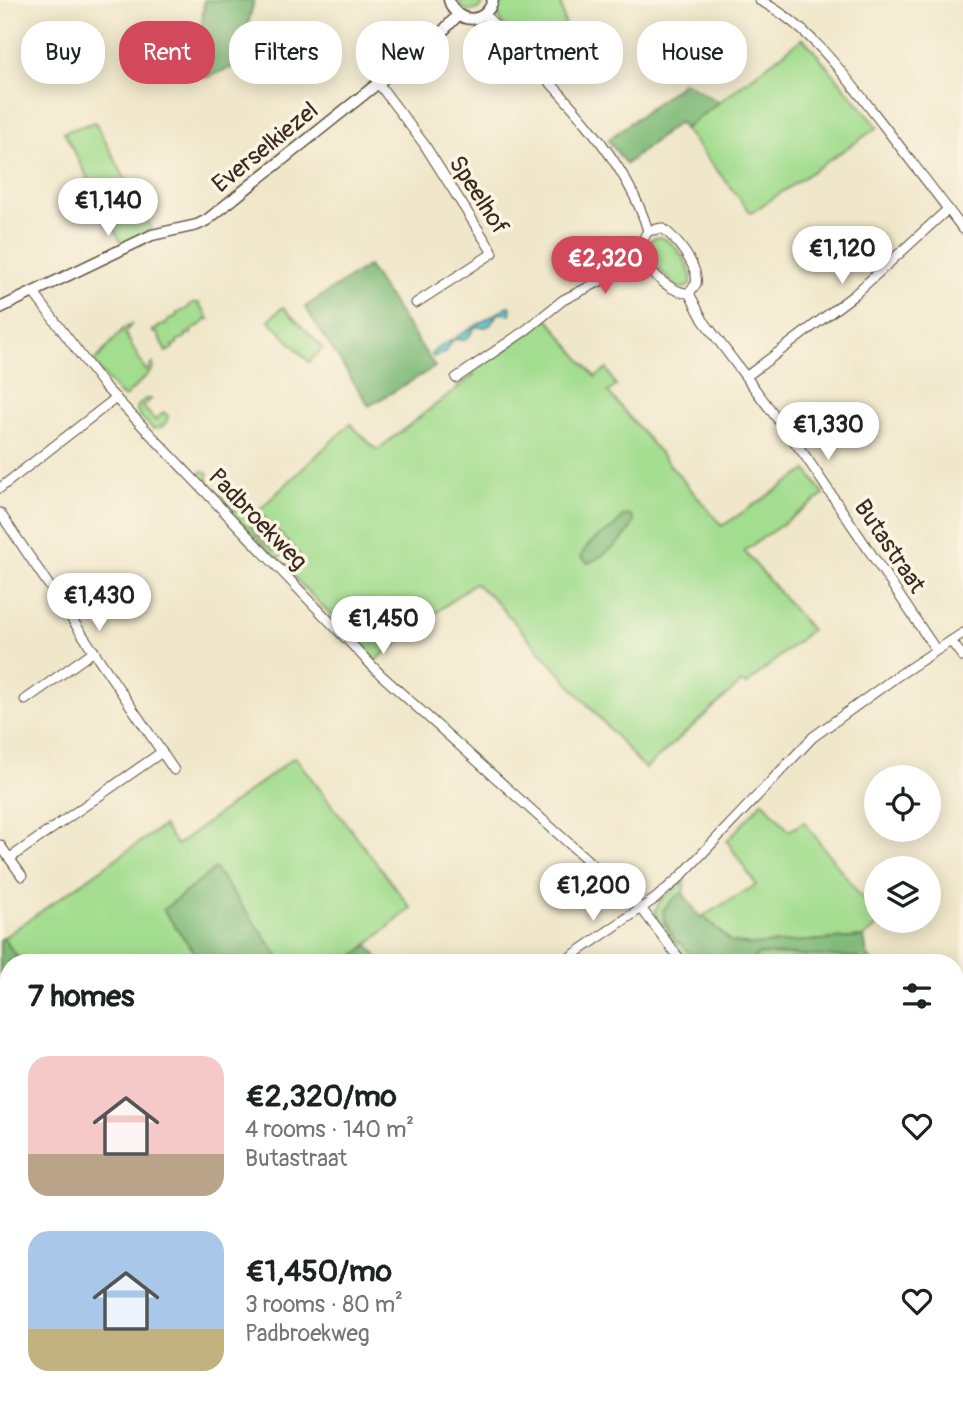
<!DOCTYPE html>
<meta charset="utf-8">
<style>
:root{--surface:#fff;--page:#f6f6f6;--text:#202124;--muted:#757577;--accent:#d1495b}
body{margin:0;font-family:Pangolin,sans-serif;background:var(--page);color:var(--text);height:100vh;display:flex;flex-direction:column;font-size:26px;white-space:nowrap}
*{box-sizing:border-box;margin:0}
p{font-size:23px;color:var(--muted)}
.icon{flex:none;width:38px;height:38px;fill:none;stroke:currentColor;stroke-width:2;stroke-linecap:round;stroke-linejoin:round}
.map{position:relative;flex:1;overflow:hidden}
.details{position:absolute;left:0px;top:954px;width:964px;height:450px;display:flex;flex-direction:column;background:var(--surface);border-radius:28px 28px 0 0;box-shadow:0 4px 18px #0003}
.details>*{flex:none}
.banner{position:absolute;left:21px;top:21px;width:922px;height:63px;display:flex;gap:14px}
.buttons{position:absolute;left:864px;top:765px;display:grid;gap:14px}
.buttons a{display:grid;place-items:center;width:77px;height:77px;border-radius:50%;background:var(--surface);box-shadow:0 4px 18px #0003;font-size:35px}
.price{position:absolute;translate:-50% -60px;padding:0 16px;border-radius:24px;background:#fff;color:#222;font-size:23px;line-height:46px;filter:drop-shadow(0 2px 4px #0008)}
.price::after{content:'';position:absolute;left:50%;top:42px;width:21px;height:16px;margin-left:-10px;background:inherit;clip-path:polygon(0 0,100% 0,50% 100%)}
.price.active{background:var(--accent);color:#fff}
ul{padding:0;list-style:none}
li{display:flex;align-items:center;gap:21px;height:175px;padding:0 28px}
li span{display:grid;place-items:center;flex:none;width:196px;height:140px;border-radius:21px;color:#555}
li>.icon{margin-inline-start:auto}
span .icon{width:84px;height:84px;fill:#fffc;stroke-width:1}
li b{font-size:30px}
h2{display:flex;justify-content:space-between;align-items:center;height:84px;padding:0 28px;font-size:30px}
.tag{padding:0 24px;border-radius:28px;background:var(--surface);box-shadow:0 4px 18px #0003;font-size:24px;line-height:63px}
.tag.active{background:var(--accent);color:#fff}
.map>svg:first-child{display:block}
.green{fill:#a3dd8f;stroke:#6f8456;stroke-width:2}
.forest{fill:#82bc7a;stroke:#5e734c;stroke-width:2}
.water{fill:#5ecad5;stroke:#4c7a7a;stroke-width:2}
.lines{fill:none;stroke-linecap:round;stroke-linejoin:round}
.minor-casing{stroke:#564638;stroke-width:11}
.tertiary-casing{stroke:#564638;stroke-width:13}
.minor{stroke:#fff;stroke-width:9}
.tertiary{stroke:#fff;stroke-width:10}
.labels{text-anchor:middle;stroke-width:7;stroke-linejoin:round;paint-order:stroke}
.street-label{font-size:24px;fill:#3b2a1e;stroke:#fcf5e5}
</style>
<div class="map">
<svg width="963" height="1402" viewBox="0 0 963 1402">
<rect width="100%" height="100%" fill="#fcf5e5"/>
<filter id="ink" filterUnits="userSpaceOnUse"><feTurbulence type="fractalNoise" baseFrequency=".0143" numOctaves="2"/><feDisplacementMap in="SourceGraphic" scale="14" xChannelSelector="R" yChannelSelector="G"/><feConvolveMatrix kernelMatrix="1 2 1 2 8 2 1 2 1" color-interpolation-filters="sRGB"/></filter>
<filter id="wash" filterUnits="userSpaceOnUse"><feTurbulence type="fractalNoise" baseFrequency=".00686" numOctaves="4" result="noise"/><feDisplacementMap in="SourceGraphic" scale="28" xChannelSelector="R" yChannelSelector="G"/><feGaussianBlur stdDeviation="1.57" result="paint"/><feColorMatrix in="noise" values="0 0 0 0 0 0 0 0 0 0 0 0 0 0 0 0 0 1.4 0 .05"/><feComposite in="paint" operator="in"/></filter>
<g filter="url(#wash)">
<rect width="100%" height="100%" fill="#f0e7ca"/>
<g class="green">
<path d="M458 0H485L480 8C470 14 462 10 458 0Z"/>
<path d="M501 0H560L565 24 534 55 500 21 497 11Z"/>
<path d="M803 38 878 127 751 213 684 129Z"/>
<path d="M95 122 152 229 122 244 64 132Z"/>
<path d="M660 237C675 241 694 268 691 284L686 288H678L648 258C643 247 648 237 660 237Z"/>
<path d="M192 303H199L200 307 202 308 209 319 204 320V323L191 331V334H186V337L177 341V344L173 345V348L166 352 157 333H153V330L158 329V327L168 322V320L177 316V313L187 309Z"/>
<path d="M283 307 323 348 309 362 269 320Z"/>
<path d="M546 317 595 377 607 369 616 386 608 392 722 526 807 470 824 495 744 551 811 630 746 685 742 682 645 769 492 597 474 583 375 661 287 570 286 567 299 554 258 511 350 424 377 450 474 375 470 370 513 345Z"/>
<path d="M131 325 125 333 146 371 153 364V369L125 397 121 396 93 363 125 327Z"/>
<path d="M145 399H151L143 407 155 420 164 412 168 416C167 424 161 429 153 429L138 414 137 407Z"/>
<path d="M203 471 208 473V482L236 511 238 504 251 517 250 526 274 551 277 543 283 551 282 556 275 557 200 480 199 474Z"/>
<path d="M295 757 411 908 347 962H283L215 869 163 910 202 962H21L3 938 163 826 177 845Z"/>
<path d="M763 801 789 831 804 822 881 923 864 937 751 945 731 942 703 916 756 885 727 841Z"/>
<path d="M685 881 683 893 674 898 663 922 677 944 680 941 697 962H689L661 927 655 911 660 901Z"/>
<path d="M759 954 857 957 860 962H749Z"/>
<path d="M0 1135 9 1145V1272L0 1263Z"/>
<path d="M956 1148 963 1159V1306L956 1297Z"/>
<path d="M141 1395H388L387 1396 390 1402H134Z"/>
<path d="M425 1395H781L787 1402H429Z"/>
</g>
<g class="forest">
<path d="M204 0H254L238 65 205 78 201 32Z"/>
<path d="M684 82 719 102 684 129 679 122 626 164 608 140Z"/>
<path d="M368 266 435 367 369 406 305 307Z"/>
<path d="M631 515 634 522C627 539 605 556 588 563L581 557C588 536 613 534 623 516Z"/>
<path d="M215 869 283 962H202L163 910Z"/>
<path d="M683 893 700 917 703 916 731 942 751 945 864 937 867 954 872 962H860L857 957 759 954 749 962H697L680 942 676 945C675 931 663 928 663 910L674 898Z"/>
<path d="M3 938 21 962H9V983L0 973V940Z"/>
<path d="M368 945 381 962H347Z"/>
<path d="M956 1091 963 1102V1159L956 1148Z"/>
<path d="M0 1263 9 1272V1300L0 1291Z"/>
<path d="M956 1324 963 1333V1384L956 1390Z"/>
<path d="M388 1395H425L429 1402H390L386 1396Z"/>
<path d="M781 1395H949L939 1402H787Z"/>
</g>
<path class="water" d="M509 306 511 307 510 314 498 313 490 325 485 327H475L471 334 465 340 454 339 444 353 433 357 432 354 435 350Z"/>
</g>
<g filter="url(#ink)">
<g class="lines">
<g class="minor-casing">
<g id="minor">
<path d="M759 0C812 27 848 80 884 126 910 160 937 194 963 229"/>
<path d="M485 15C542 74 625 151 648 231"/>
<path d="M378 83 424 144 493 253 416 303"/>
<path d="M662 228C674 236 700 267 696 284 695 285 690 292 689 293 669 294 635 262 643 241 644 237 646 234 648 231Z"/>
<path d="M33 292 104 386 380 674 641 908 682 962"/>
<path d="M689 293 703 320 806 457 936 650"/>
<path d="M747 376 854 295 948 209"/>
<path d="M456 378 526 330 563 300 644 259"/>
<path d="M0 488 116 398"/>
<path d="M0 513 174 770"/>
<path d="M951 641 963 657"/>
<path d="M25 700 94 651"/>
<path d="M0 845 22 876"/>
<path d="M10 858 162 752"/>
<path d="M563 962 656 898 680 877 813 737 896 677 963 633"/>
<path d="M956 1313 963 1323"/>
<path d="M0 1342 9 1333"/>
</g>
</g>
<g class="tertiary-casing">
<g id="tertiary">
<path d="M449 0C456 25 486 25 493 0"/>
<path d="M0 308 152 235 197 225 207 220 442 32 458 15"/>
</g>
</g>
<use href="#minor" class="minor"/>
<use href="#tertiary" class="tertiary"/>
</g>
</g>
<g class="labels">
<g class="street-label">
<text transform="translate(265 147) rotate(-39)" y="8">Everselkiezel</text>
<text transform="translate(479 195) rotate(57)" y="8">Speelhof</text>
<text transform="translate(258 519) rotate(46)" y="8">Padbroekweg</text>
<text transform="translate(890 546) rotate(56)" y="8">Butastraat</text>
</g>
</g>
</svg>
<div class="buttons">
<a><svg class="icon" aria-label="locate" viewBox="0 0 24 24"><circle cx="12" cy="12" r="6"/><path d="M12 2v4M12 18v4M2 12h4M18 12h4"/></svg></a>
<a><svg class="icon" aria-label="layers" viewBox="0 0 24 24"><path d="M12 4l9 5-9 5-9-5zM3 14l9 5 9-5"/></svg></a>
</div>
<b class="price" style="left:108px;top:238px">€1,140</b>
<b class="price" style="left:842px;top:286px">€1,120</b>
<b class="price active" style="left:605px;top:296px">€2,320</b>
<b class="price" style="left:828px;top:462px">€1,330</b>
<b class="price" style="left:99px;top:633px">€1,430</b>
<b class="price" style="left:383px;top:656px">€1,450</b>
<b class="price" style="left:593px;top:923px">€1,200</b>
<div class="banner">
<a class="tag">Buy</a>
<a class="tag active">Rent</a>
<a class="tag">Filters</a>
<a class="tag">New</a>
<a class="tag">Apartment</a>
<a class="tag">House</a>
</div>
<section class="details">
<h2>7 homes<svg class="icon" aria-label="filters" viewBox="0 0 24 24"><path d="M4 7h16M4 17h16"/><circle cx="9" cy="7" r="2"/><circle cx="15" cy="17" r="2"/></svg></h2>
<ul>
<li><span style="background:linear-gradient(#f6c9c9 70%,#b9a48a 0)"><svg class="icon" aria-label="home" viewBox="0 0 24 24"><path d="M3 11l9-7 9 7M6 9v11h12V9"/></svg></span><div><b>€2,320/mo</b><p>4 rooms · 140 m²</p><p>Butastraat</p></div><svg class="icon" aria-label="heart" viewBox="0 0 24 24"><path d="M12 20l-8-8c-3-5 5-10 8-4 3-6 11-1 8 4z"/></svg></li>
<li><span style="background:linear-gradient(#a9c7e8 70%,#c2b280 0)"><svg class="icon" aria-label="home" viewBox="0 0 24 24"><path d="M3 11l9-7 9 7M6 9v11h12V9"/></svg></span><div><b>€1,450/mo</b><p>3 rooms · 80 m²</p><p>Padbroekweg</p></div><svg class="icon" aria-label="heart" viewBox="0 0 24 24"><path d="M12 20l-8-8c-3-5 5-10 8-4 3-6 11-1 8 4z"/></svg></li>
</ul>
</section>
</div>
